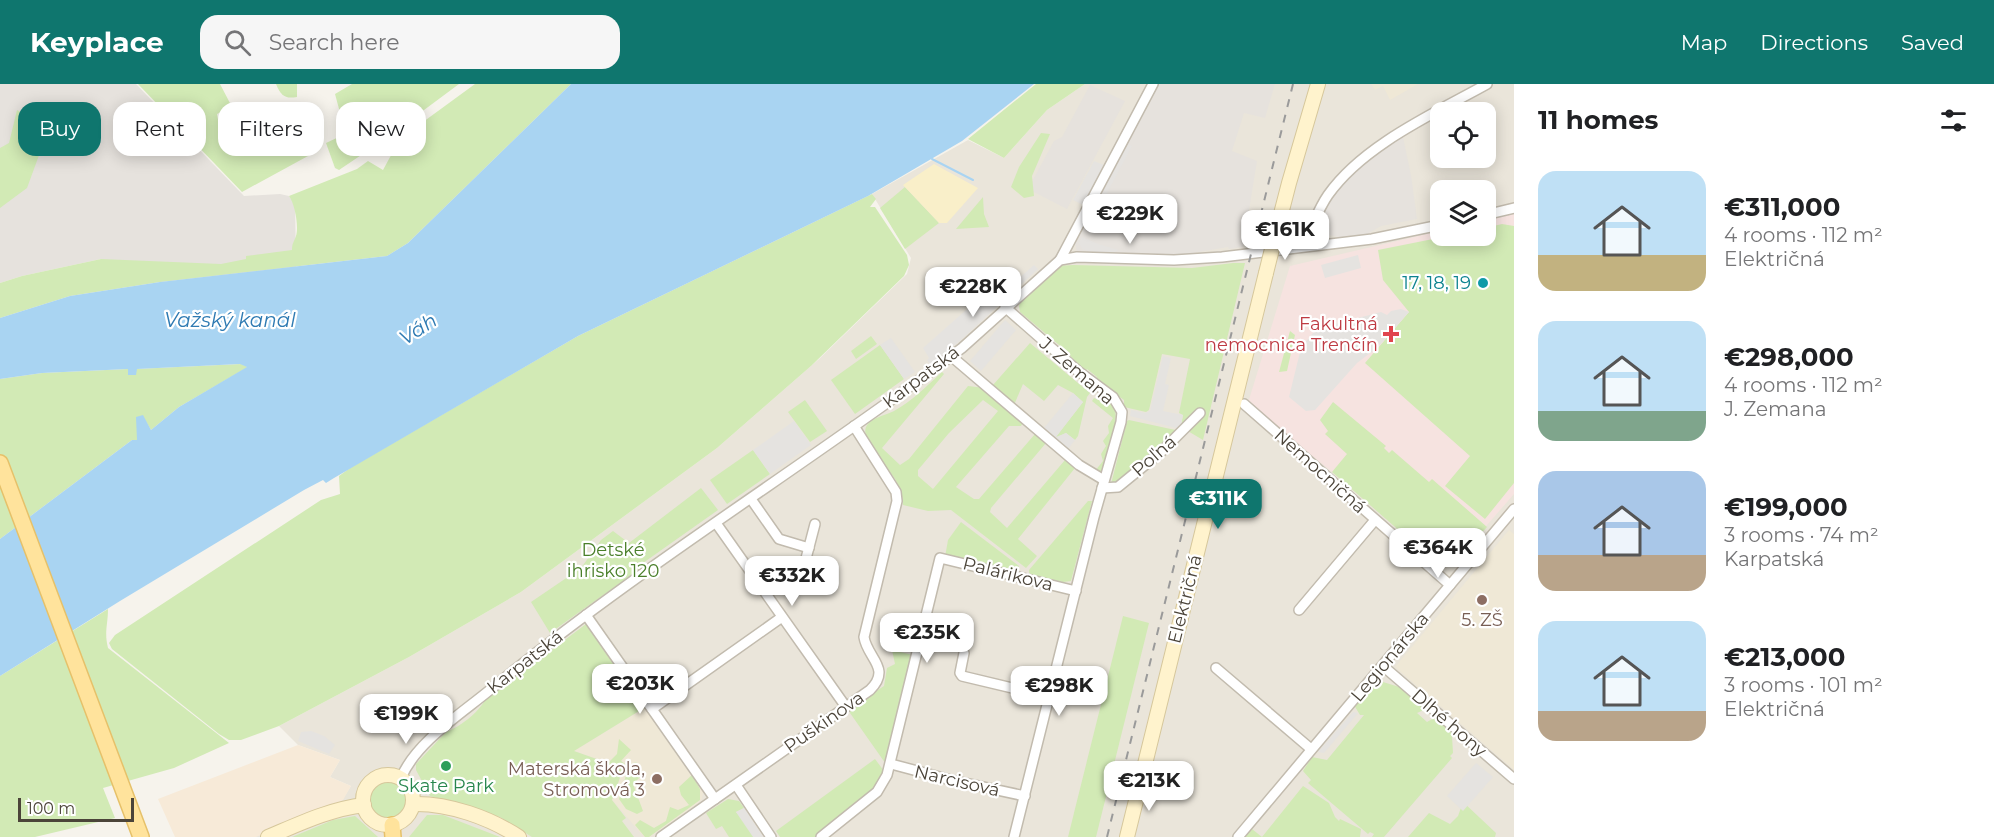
<!DOCTYPE html>
<meta charset="utf-8">
<style>
:root{--surface:#fff;--page:#f6f6f6;--text:#202124;--muted:#757577;--accent:#0f766e}
body{margin:0;font-family:Montserrat,sans-serif;background:var(--page);color:var(--text);height:100vh;display:flex;flex-direction:column;font-size:22px;white-space:nowrap}
*{box-sizing:border-box;margin:0}
p{font-size:20px;color:var(--muted)}
.icon{flex:none;width:33px;height:33px;fill:none;stroke:currentColor;stroke-width:2;stroke-linecap:round;stroke-linejoin:round}
.map{position:relative;flex:1;overflow:hidden}
.side{display:flex;flex-direction:column;background:var(--surface);width:480px}
.side>*{flex:none}
.banner{position:absolute;left:18px;top:18px;width:570px;height:54px;display:flex;gap:12px}
.tools{position:absolute;left:1430px;top:18px;display:grid;gap:12px}
.tools a{display:grid;place-items:center;width:66px;height:66px;border-radius:12px;background:var(--surface);box-shadow:0 3px 15px #0003;font-size:30px}
.scale{position:absolute;left:18px;bottom:15px;width:116px;box-sizing:border-box;padding-left:6px;border:3px solid #4b4439;border-top:0;font-size:16px;line-height:21px;white-space:nowrap;color:#4b4439;-webkit-text-stroke:4px #fff;paint-order:stroke}
.price{position:absolute;translate:-50% -51px;padding:0 14px;border-radius:12px;background:#fff;color:#222;font-size:20px;line-height:39px;filter:drop-shadow(0 2px 3px #0008)}
.price::after{content:'';position:absolute;left:50%;top:36px;width:18px;height:14px;margin-left:-9px;background:inherit;clip-path:polygon(0 0,100% 0,50% 100%)}
.price.current{background:var(--accent);color:#fff}
ul{padding:0;list-style:none}
li{display:flex;align-items:center;gap:18px;height:150px;padding:0 24px}
li span{display:grid;place-items:center;flex:none;width:168px;height:120px;border-radius:18px;color:#555}
li>.icon{margin-inline-start:auto}
span .icon{width:72px;height:72px;fill:#fffc;stroke-width:1}
li b{font-size:26px}
h2{display:flex;justify-content:space-between;align-items:center;height:72px;padding:0 24px;font-size:26px}
.chip{padding:0 21px;border-radius:18px;background:var(--surface);box-shadow:0 3px 15px #0003;font-size:21px;line-height:54px}
.chip.current{background:var(--accent);color:#fff}
header{display:flex;align-items:center;gap:36px;box-sizing:border-box;height:84px;padding:0 30px;background:var(--accent);color:#fff}
header strong{font-size:28px}
nav{display:flex;gap:33px;margin-inline-start:auto;font-size:21px}
.search{width:420px;height:54px;background:var(--page);display:flex;align-items:center;gap:15px;box-sizing:border-box;padding:0 21px;border-radius:18px;color:var(--muted);font-size:22px}
main{display:flex;flex:1;min-height:0}
.map>svg:first-child{display:block}
.residential{fill:#eae5da;fill-rule:evenodd}
.commercial{fill:#f7ead8}
.industrial{fill:#e6e2dd}
.education{fill:#efe8d6}
.medical{fill:#f6e3e0}
.green{fill:#d2eab5;fill-rule:evenodd}
.sand{fill:#f9efc9}
.parking{fill:#e5e3e0}
.water{fill:#a9d4f2}
.lines{fill:none;stroke-linecap:round;stroke-linejoin:round}
.stream{stroke:#a9d4f2;stroke-width:2}
.street-casing{stroke:#c2bbae;stroke-width:12}
.secondary-casing{stroke:#d6c79b;stroke-width:16}
.primary-casing{stroke:#e6c16a;stroke-width:18}
.street{stroke:#fff;stroke-width:9}
.secondary{stroke:#fff3cd;stroke-width:14}
.primary{stroke:#ffe39c;stroke-width:15}
.rail{stroke:#9a9a9a;stroke-width:2;stroke-dasharray:8 8;stroke-linecap:butt}
.secondary-bridge-casing{stroke:#d6c79b;stroke-width:16;stroke-linecap:butt}
.secondary-bridge{stroke:#fff3cd;stroke-width:14}
.culture-dot{fill:#0f9aa8;stroke:#fff;stroke-width:2}
.health-dot{fill:#e0444e;stroke:#fff;stroke-width:2}
.education-dot{fill:#8d6e63;stroke:#fff;stroke-width:2}
.leisure-dot{fill:#2e9e5b;stroke:#fff;stroke-width:2}
.labels{text-anchor:middle;stroke-width:4.5;stroke-linejoin:round;paint-order:stroke}
.culture-label{font-size:18px;fill:#0d838f;stroke:#fff;text-anchor:end}
.health-label{font-size:18px;fill:#be3a42;stroke:#fff;text-anchor:end}
.street-label{font-size:18px;fill:#4b4439;stroke:#fff}
.park-label{font-size:18px;fill:#4a7f2a;stroke:#fff}
.education-label{font-size:18px;fill:#785e54;stroke:#fff}
.leisure-label{font-size:18px;fill:#27864d;stroke:#fff}
.water-label{font-size:20px;font-style:italic;fill:#2e7ab2;stroke:#fff}
</style>
<header>
<strong>Keyplace</strong>
<div class="search"><svg class="icon" aria-label="search" viewBox="0 0 24 24"><circle cx="10" cy="10" r="6"/><path d="M15 15l6 6"/></svg>Search here</div>
<nav><a>Map</a><a>Directions</a><a>Saved</a></nav>
</header>
<main>
<div class="map">
<svg width="1514" height="753" viewBox="0 0 1514 753">
<rect width="100%" height="100%" fill="#f6f3ec"/>
<path class="residential" d="M1085 0H1514V753H254L342 716 351 702 330 693 340 676 298 661 279 642 409 573 521 508 717 364 819 275 907 190 911 174 872 110 968 56 1004 74 1047 26ZM1440 28H1485V74H1440ZM1440 106H1485V152H1440Z"/>
<path class="commercial" d="M298 661 340 676 330 693 351 702 343 716 256 753H175L158 715Z"/>
<g class="industrial">
<path d="M0 0H136L244 112 280 110 289 112 295 120 296 183 160 198 101 175 22 192 0 199Z"/>
<path d="M1159 0H1275L1265 34 1244 29 1232 67 1257 77 1243 163 1229 165 1228 163 1181 171H1092L1077 168 1075 158Z"/>
<path d="M1090 1 1125 17 1067 125 1028 105 1054 57 1062 53Z"/>
<path d="M1403 53 1411 91 1417 135 1381 142 1367 150 1339 153 1316 149 1315 143 1332 112 1340 102 1375 70Z"/>
</g>
<g class="education">
<path d="M1371 0H1418L1390 16 1383 2 1375 6Z"/>
<path d="M1509 446 1514 450V686L1395 583Z"/>
<path d="M644 624 703 708 702 715 696 721 650 753H644L612 716 623 684 574 667Z"/>
</g>
<path class="medical" d="M1514 130V410L1453 480 1446 482 1434 477 1332 388 1248 319 1290 182 1440 147V152H1485V137Z"/>
<g class="green">
<path d="M138 0H220L232 23 217 30 221 53 234 67 257 56 312 51 319 66 242 108Z"/>
<path d="M276 0H297V13C285 15 281 12 276 0Z"/>
<path d="M352 0H459L385 55 339 86 335 84 326 59 343 51 345 47 335 10Z"/>
<path d="M475 0H571L408 159 387 172 160 198 70 212 0 234V199L22 192 101 175 221 180 246 175V172L292 166C292 159 294 158 296 152 299 143 295 120 289 112L357 85 368 77 383 86 402 51 423 38Z"/>
<path d="M1036 0H1085L1047 26 1004 74 968 55Z"/>
<path d="M17 26 49 44 27 104 0 124V64L9 59Z"/>
<path d="M1041 49 1050 50 1032 92 1034 112 1024 114 1011 103 1019 83Z"/>
<path d="M905 103 939 139 905 165 880 124Z"/>
<path d="M872 110 876 115 870 123H875L907 171 909 181 904 192 811 282 717 364 521 508 409 573 279 642 241 656H229L219 650 112 565 109 559 115 551 321 416 340 410 339 392 350 384 578 252Z"/>
<path d="M983 113 984 130 989 143 956 145Z"/>
<path d="M1502 140 1514 142V399L1485 435 1445 402 1470 372 1365 279 1409 228 1383 196 1378 166 1448 152H1485V144Z"/>
<path d="M1233 179H1245L1203 356 1181 343 1183 331 1179 329 1190 275 1162 270 1149 326 1146 328 1124 323V316C1115 309 1106 305 1097 299V293L1087 285 1086 289 1065 266 1020 228 1019 222 1021 215 1056 182 1073 181 1192 184Z"/>
<path d="M1290 247 1295 251 1287 287 1279 288Z"/>
<path d="M871 252 877 260 856 275 851 267Z"/>
<path d="M1030 259 1090 309 1087 313 1078 352 1075 356 1066 349 1055 354 1083 318 1073 309 1058 301 1044 317 1023 300 1014 321 993 301Z"/>
<path d="M880 261 904 295 855 330 831 296Z"/>
<path d="M241 280 248 283 179 323 151 346 145 336 137 338V356H132L0 455V295L42 289 128 285 129 291 136 290V285Z"/>
<path d="M942 288 944 290 882 364 900 381 909 375 968 302 985 304 1024 337 1021 342H1009L956 403 974 415H979L1035 350 1046 359 991 424 990 428 1007 444 1065 376 1075 384 1018 455 1037 472 1026 484 951 426 928 427 903 421C903 411 900 404 895 395 889 384 860 356 866 343 870 334 886 331 894 327 912 317 927 302 942 288ZM983 316 998 327 933 405 918 392V386L949 349Z"/>
<path d="M1094 314 1101 317 1104 314C1107 317 1112 320 1114 324 1120 334 1108 370 1105 382L1101 388 1095 387 1103 377 1101 370 1106 362 1103 357 1109 349 1108 342 1113 334 1092 317Z"/>
<path d="M805 316 827 347 810 358 788 328Z"/>
<path d="M1333 318 1386 362 1384 364 1389 369 1392 366 1429 398 1432 395 1487 443 1453 480 1446 482 1434 477 1332 388 1347 370 1325 350 1328 347 1320 336Z"/>
<path d="M1129 336 1180 347 1117 401 1111 400 1127 337Z"/>
<path d="M753 366 770 390 727 420 710 396Z"/>
<path d="M701 404 718 426 643 479 644 482 550 549 531 518 581 484 601 456 613 447 629 459Z"/>
<path d="M1088 417H1092L1071 497 1063 498 1029 490V486Z"/>
<path d="M961 438 1019 482 1017 490 945 473 948 456Z"/>
<path d="M108 525C108 540 104 548 108 564L229 659 174 684 103 704 115 734 35 753H0V592Z"/>
<path d="M1123 532 1149 539 1096 753H1068Z"/>
<path d="M586 540 644 624 574 667 608 679 617 670 619 655 631 666 621 677 628 682 627 687 629 681 636 678 643 690 633 700 643 727 637 730 626 725 619 715 627 688H622L612 716 626 734 622 737 634 753H532L500 733 430 712 416 686V680L446 648C460 643 478 629 485 616Z"/>
<path d="M892 566 913 571 888 683 850 629 851 624 884 602 887 584 895 580Z"/>
<path d="M1383 598 1419 609 1426 625 1417 629 1427 638 1443 629 1451 635 1453 669 1450 672 1452 674 1384 753H1372L1374 750 1370 748 1368 750 1308 699 1311 696 1303 687 1312 673 1327 676 1364 631H1360L1354 621 1364 606Z"/>
<path d="M875 675 887 691 875 711 815 753H780L776 747Z"/>
<path d="M692 691 700 705V716L649 753H645L635 741 640 736 654 744 666 737 670 723 678 726 689 721 681 711 679 703Z"/>
<circle cx="388" cy="715" r="20"/>
<path d="M1303 702 1329 719 1335 733 1339 737 1340 735 1361 745 1360 753H1245L1252 745 1262 753Z"/>
<path d="M728 715 739 717 744 724 736 728 757 753H729L722 742 716 745 706 729Z"/>
<path d="M1463 718 1496 749 1495 753H1408L1429 729 1450 740 1458 732Z"/>
<path d="M427 731H443L500 753H409Z"/>
<path d="M355 732 378 753H292L333 736Z"/>
</g>
<path class="sand" d="M934 80 978 104 947 139H939L903 101Z"/>
<g class="parking">
<path d="M1128 60 1132 62 1104 115 1100 113Z"/>
<path d="M1094 77 1106 82 1085 122 1073 116Z"/>
<path d="M1082 153 1098 160 1119 166 1115 168H1091L1082 165 1079 159Z"/>
<path d="M1358 171 1361 184 1325 194 1321 181Z"/>
<path d="M1034 181 1038 185 961 256 930 281 927 276 929 274 923 264 1008 189 1016 197Z"/>
<path d="M1401 225 1409 228 1378 263 1357 279 1315 326 1306 327 1289 313 1301 264 1313 249 1323 243 1381 228 1387 231 1391 227Z"/>
<path d="M1005 236 1016 246 981 287 970 277Z"/>
<path d="M891 254 915 288 904 295 880 261Z"/>
<path d="M1163 272 1171 274 1165 300 1169 301 1163 327 1183 331 1180 345 1130 332 1131 326 1145 329 1150 327Z"/>
<path d="M1073 309 1083 318 1056 353 1066 349 1075 356 1068 365 1044 344Z"/>
<path d="M794 337 811 361 770 390 753 366Z"/>
<path d="M1353 628 1358 629 1324 669 1318 668Z"/>
<path d="M311 647 324 652 335 661 329 670 298 657 301 648Z"/>
<path d="M1476 679 1493 693 1463 727 1447 712Z"/>
<path d="M744 724 763 753H753L736 728Z"/>
</g>
<path class="water" d="M571 0H1034L962 57 868 112 578 252 334 394 326 399 323 396 304 406 120 517 0 592V455L132 356H137L136 333 143 331 151 346 179 323 247 283 240 280 137 285 136 291H128V285L42 289 0 295V234L70 212 160 198 387 172 408 159Z"/>
<g class="lines">
<path class="stream" d="M932 75 973 96"/>
<g class="street-casing">
<g id="street">
<path d="M1485 131 1514 124"/>
<path d="M1311 144C1316 133 1321 121 1328 111 1363 61 1435 29 1487 0"/>
<path d="M1060 176 1153 0"/>
<path d="M1005 223 1078 287 1113 313 1122 328 1121 338 1094 433 1014 753"/>
<path d="M951 272 1079 381 1104 396"/>
<path d="M1244 320 1450 501"/>
<path d="M1102 404 1118 403 1162 367 1200 329"/>
<path d="M751 415 779 455 809 464"/>
<path d="M716 439 846 623"/>
<path d="M803 486 815 440"/>
<path d="M1299 526 1375 436"/>
<path d="M586 531 715 715"/>
<path d="M964 569 960 589 962 592 1050 613"/>
<path d="M1383 582 1514 695"/>
<path d="M1216 584 1311 665"/>
<path d="M652 625 782 533"/>
<path d="M891 680 951 696 1025 712"/>
<path d="M401 694C416 658 461 630 491 605 631 490 787 393 934 285L962 264 1060 176 1077 173 1174 176 1222 173 1372 155 1440 141"/>
<path d="M736 701 771 753"/>
<path d="M661 753 870 606C892 584 867 574 864 553L897 417 896 408 854 342"/>
<path d="M821 753 877 708 887 691 940 474 1076 507"/>
<path d="M1238 753 1514 425"/>
</g>
</g>
<g class="secondary-casing">
<g id="secondary">
<path d="M1274 157 1289 99 1318 0"/>
<circle cx="388" cy="716" r="25"/>
<path d="M413 720C449 719 490 734 519 753"/>
<path d="M268 753C299 740 330 725 364 721"/>
<path d="M1127 753 1266 189"/>
</g>
</g>
<g class="primary-casing">
<g id="primary">
<path d="M0 379 141 753"/>
<path d="M392 741 393 753"/>
</g>
</g>
<use href="#street" class="street"/>
<use href="#secondary" class="secondary"/>
<use href="#primary" class="primary"/>
<path class="rail" d="M1107 753 1293 0"/>
<g class="secondary-bridge-casing">
<path id="secondary-bridge" d="M1266 189 1274 157"/>
</g>
<use href="#secondary-bridge" class="secondary-bridge"/>
</g>
<circle class="culture-dot" cx="1483" cy="199" r="6"/>
<path class="health-dot" d="M1388 241h6v6h6v6h-6v6h-6v-6h-6v-6h6z"/>
<g class="education-dot">
<circle cx="1482" cy="516" r="6"/>
<circle cx="657" cy="695" r="6"/>
</g>
<circle class="leisure-dot" cx="446" cy="682" r="6"/>
<g class="labels">
<g class="culture-label">
<text x="1471" y="205">17, 18, 19</text>
</g>
<g class="health-label">
<text x="1378" y="246">Fakultná<tspan x="1378" dy="21">nemocnica Trenčín</tspan></text>
</g>
<g class="street-label">
<text transform="translate(1077 287) rotate(41)" y="6">J. Zemana</text>
<text transform="translate(921 293) rotate(-37)" y="6">Karpatská</text>
<text transform="translate(1154 372) rotate(-41)" y="6">Poľná</text>
<text transform="translate(1320 387) rotate(42)" y="6">Nemocničná</text>
<text transform="translate(1008 490) rotate(14)" y="6">Palárikova</text>
<text transform="translate(1185 515) rotate(-76)" y="6">Električná</text>
<text transform="translate(1390 573) rotate(-50)" y="6">Legionárska</text>
<text transform="translate(525 578) rotate(-38)" y="6">Karpatská</text>
<text transform="translate(824 638) rotate(-35)" y="6">Puškinova</text>
<text transform="translate(1449 639) rotate(41)" y="6">Dlhé hony</text>
<text transform="translate(957 697) rotate(13)" y="6">Narcisová</text>
</g>
<g class="park-label">
<text x="613" y="472">Detské<tspan x="613" dy="21">ihrisko 120</tspan></text>
</g>
<g class="education-label">
<text x="1482" y="542">5. ZŠ</text>
<text x="645" y="691" text-anchor="end">Materská škola,<tspan x="645" dy="21">Stromová 3</tspan></text>
</g>
<g class="leisure-label">
<text x="446" y="708">Skate Park</text>
</g>
<g class="water-label">
<text x="230" y="243">Važský kanál</text>
<text transform="translate(418 245) rotate(-33)" y="7">Váh</text>
</g>
</g>
</svg>
<div class="tools">
<a><svg class="icon" aria-label="locate" viewBox="0 0 24 24"><circle cx="12" cy="12" r="6"/><path d="M12 2v4M12 18v4M2 12h4M18 12h4"/></svg></a>
<a><svg class="icon" aria-label="layers" viewBox="0 0 24 24"><path d="M12 4l9 5-9 5-9-5zM3 14l9 5 9-5"/></svg></a>
</div>
<div class="scale">100 m</div>
<b class="price" style="left:1130px;top:161px">€229K</b>
<b class="price" style="left:1285px;top:177px">€161K</b>
<b class="price" style="left:973px;top:234px">€228K</b>
<b class="price current" style="left:1218px;top:446px">€311K</b>
<b class="price" style="left:1438px;top:495px">€364K</b>
<b class="price" style="left:792px;top:523px">€332K</b>
<b class="price" style="left:927px;top:580px">€235K</b>
<b class="price" style="left:640px;top:631px">€203K</b>
<b class="price" style="left:1059px;top:633px">€298K</b>
<b class="price" style="left:406px;top:661px">€199K</b>
<b class="price" style="left:1149px;top:728px">€213K</b>
<div class="banner">
<a class="chip current">Buy</a>
<a class="chip">Rent</a>
<a class="chip">Filters</a>
<a class="chip">New</a>
</div>
</div>
<section class="side">
<h2>11 homes<svg class="icon" aria-label="filters" viewBox="0 0 24 24"><path d="M4 7h16M4 17h16"/><circle cx="9" cy="7" r="2"/><circle cx="15" cy="17" r="2"/></svg></h2>
<ul>
<li><span style="background:linear-gradient(#bfe0f5 70%,#c2b280 0)"><svg class="icon" aria-label="home" viewBox="0 0 24 24"><path d="M3 11l9-7 9 7M6 9v11h12V9"/></svg></span><div><b>€311,000</b><p>4 rooms · 112 m²</p><p>Električná</p></div></li>
<li><span style="background:linear-gradient(#bfe0f5 75%,#7fa58c 0)"><svg class="icon" aria-label="home" viewBox="0 0 24 24"><path d="M3 11l9-7 9 7M6 9v11h12V9"/></svg></span><div><b>€298,000</b><p>4 rooms · 112 m²</p><p>J. Zemana</p></div></li>
<li><span style="background:linear-gradient(#a9c7e8 70%,#b9a48a 0)"><svg class="icon" aria-label="home" viewBox="0 0 24 24"><path d="M3 11l9-7 9 7M6 9v11h12V9"/></svg></span><div><b>€199,000</b><p>3 rooms · 74 m²</p><p>Karpatská</p></div></li>
<li><span style="background:linear-gradient(#bfe0f5 75%,#b9a48a 0)"><svg class="icon" aria-label="home" viewBox="0 0 24 24"><path d="M3 11l9-7 9 7M6 9v11h12V9"/></svg></span><div><b>€213,000</b><p>3 rooms · 101 m²</p><p>Električná</p></div></li>
</ul>
</section>
</main>
